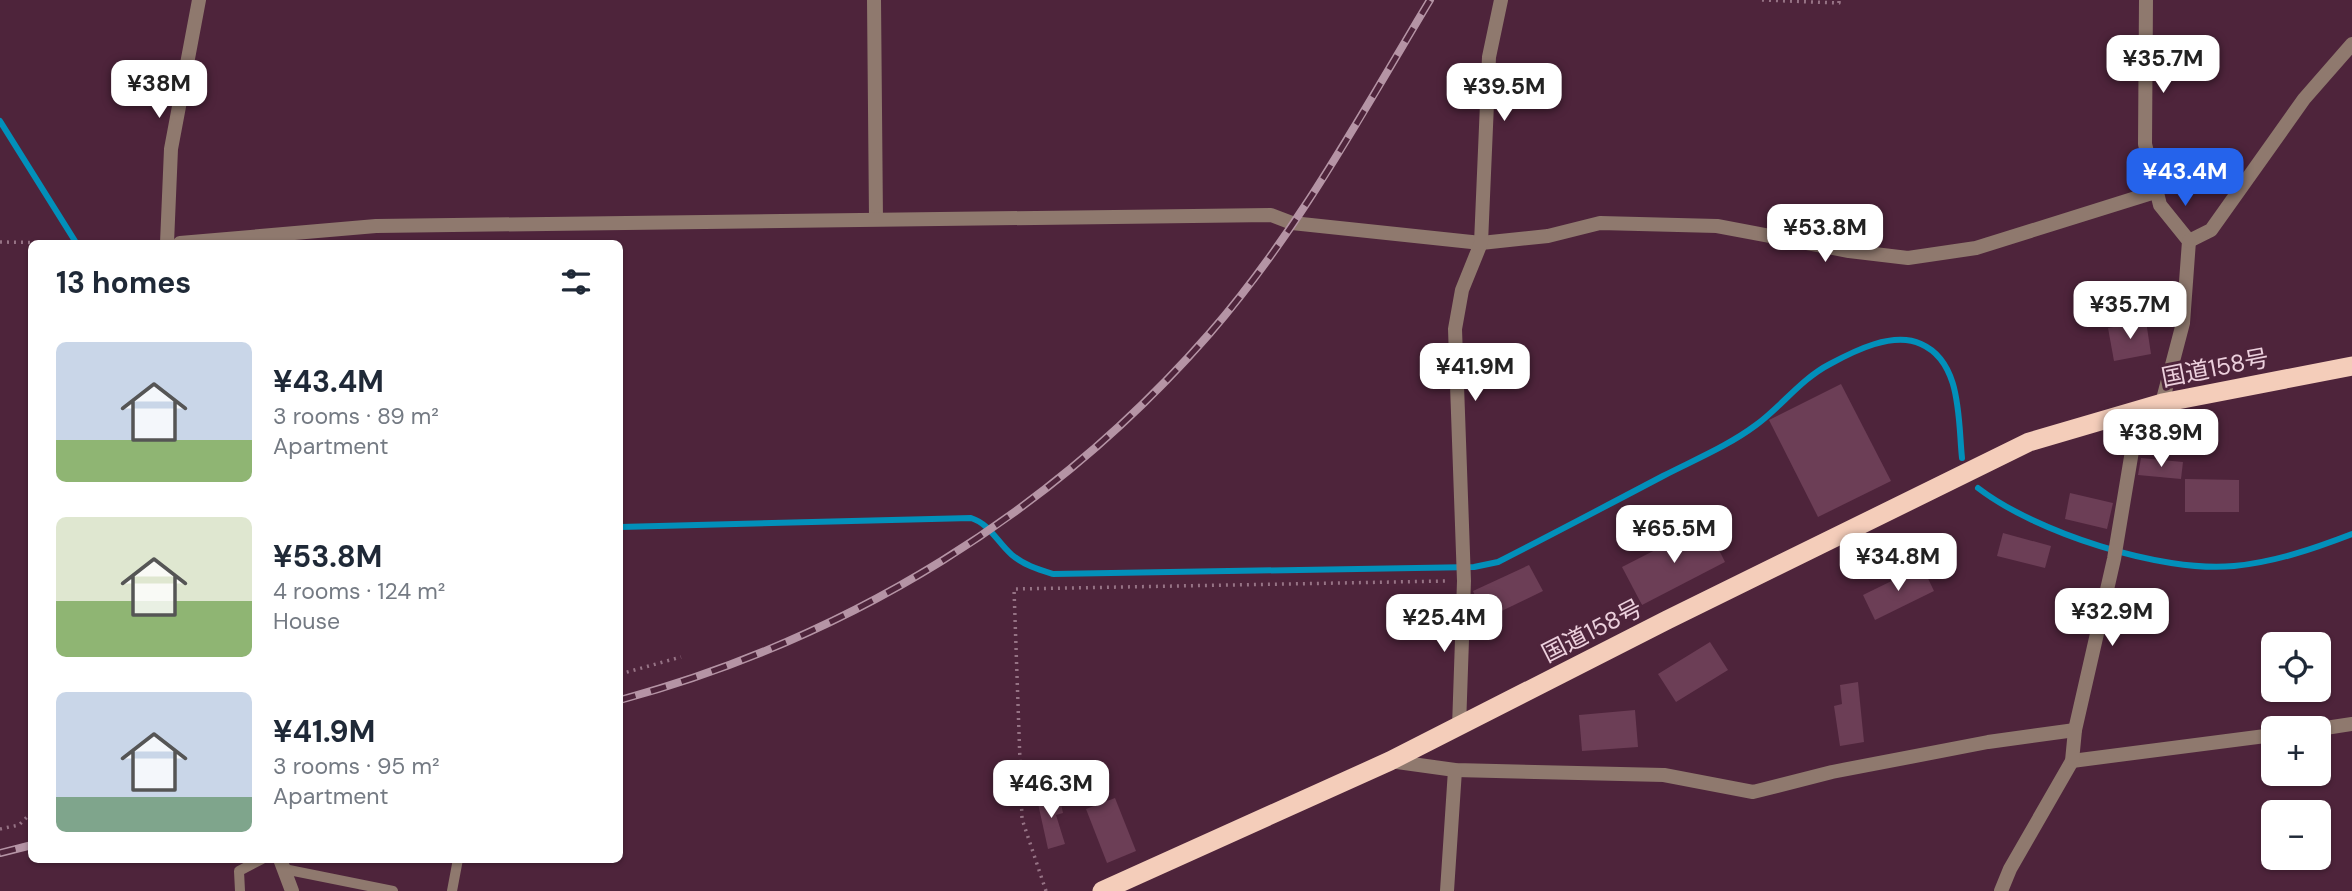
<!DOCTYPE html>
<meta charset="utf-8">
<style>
:root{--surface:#fff;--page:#f6f6f7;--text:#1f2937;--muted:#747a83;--accent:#2563eb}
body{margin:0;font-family:"DM Sans","Noto Sans JP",sans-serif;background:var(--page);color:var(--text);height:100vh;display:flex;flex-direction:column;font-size:26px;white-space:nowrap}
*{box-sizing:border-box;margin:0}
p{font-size:23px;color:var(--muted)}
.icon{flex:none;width:38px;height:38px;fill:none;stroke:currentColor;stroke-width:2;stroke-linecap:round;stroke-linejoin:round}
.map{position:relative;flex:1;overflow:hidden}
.details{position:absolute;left:28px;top:240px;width:595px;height:623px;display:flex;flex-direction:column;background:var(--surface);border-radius:10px;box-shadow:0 2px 5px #0004}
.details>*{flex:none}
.controls{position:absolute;left:2261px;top:632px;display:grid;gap:14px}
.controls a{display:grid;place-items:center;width:70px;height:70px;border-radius:10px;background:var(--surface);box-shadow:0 2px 5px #0004;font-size:35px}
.price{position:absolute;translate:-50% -60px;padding:0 16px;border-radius:14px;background:#fff;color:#222;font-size:23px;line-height:46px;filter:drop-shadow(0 2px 4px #0008)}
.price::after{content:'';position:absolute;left:50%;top:42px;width:21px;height:16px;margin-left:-10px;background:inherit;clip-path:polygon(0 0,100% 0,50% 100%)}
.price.current{background:var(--accent);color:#fff}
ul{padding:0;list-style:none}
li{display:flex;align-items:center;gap:21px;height:175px;padding:0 28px}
li span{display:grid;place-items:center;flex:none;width:196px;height:140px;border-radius:10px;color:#555}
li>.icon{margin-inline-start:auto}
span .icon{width:84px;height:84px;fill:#fffc;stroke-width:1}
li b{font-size:30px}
h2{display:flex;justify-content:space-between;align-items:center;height:84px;padding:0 28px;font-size:30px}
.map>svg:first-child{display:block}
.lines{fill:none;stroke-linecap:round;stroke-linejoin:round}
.stream{stroke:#0290ba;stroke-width:6}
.building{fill:#6c3e56}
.path{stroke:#967385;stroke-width:3.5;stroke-dasharray:2 5;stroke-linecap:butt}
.service{stroke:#8f796e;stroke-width:10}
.minor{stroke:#8f796e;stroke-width:14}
.tertiary{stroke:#8f796e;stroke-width:14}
.trunk{stroke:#f4cdba;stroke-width:19}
.rail-casing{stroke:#b594a5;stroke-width:8}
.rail{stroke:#4e243b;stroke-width:5;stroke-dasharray:16;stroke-linecap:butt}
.labels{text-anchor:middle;stroke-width:6;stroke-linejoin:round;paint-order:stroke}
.street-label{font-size:24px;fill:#ecd0dd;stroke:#4e243b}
</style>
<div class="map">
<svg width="2352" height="891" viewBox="0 0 2352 891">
<rect width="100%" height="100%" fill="#4e243b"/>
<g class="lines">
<g class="stream">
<path d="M0 121 75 241"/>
<path d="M1978 488C2035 532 2161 573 2234 566 2275 562 2313 549 2352 534"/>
<path d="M620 527 971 518C990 524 997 542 1012 555 1024 565 1037 569 1053 574L1474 567 1498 562C1553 534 1608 505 1663 476 1694 460 1728 446 1756 425 1782 406 1801 379 1830 364 1854 351 1893 331 1921 344 1962 362 1958 420 1962 458"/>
</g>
</g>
<g class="building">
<path d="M2146 321 2151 354 2114 361 2108 328Z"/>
<path d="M1841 384 1891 481 1818 517 1769 420Z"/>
<path d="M2141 458 2183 462 2181 479 2138 475Z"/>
<path d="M2185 479 2239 480V512H2185Z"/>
<path d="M2070 493 2113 503 2107 529 2065 519Z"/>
<path d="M1706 524 1725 562 1642 605 1622 567Z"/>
<path d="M2003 533 2051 546 2045 568 1997 556Z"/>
<path d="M1529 565 1543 591 1485 619 1473 591Z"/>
<path d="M1922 566 1934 591 1875 620 1863 595Z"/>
<path d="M1710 642 1728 670 1676 702 1658 674Z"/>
<path d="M1858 682 1864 742 1840 746 1834 706 1842 704 1840 685Z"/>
<path d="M1635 710 1638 747 1582 751 1579 715Z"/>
<path d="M1059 795 1063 813 1056 815 1065 844 1048 849 1037 799Z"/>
<path d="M1115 798 1136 851 1107 863 1086 809Z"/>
</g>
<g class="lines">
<g class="path">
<path d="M1762 0 1839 3V0"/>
<path d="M0 242 63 243"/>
<path d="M620 674 681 657"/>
<path d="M0 829 19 825 32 812"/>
<path d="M1046 891 1022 819 1014 589 1448 581"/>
</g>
<g class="service">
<path d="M284 869 393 891"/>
<path d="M240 891 239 871 262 859"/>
<path d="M452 891 458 859"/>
</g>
<g class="minor">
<path d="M874 0 876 219"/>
<path d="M2146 0 2145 144 2160 205 2189 241 2183 323 2162 403"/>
<path d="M2189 241 2211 230 2304 99 2352 44"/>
<path d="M180 243 376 226 1271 215 1292 223 1481 243 1548 236 1600 223 1717 226 1849 251 1908 258 1976 248 2155 192"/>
<path d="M1459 727 1464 581 1455 329 1462 290 1481 243 1489 57 1501 0"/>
<path d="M2319 729 2352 724"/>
<path d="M1390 761 1455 770 1664 775 1753 792 1832 772 1988 742 2075 730"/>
<path d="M2072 761 2273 735"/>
<path d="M1447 891 1455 770"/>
<path d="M2001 891 2010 869 2072 761 2075 730 2114 559 2139 409"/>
</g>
<g class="tertiary">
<path d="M167 243 171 149 199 0"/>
<path d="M280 859 292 891"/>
</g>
<path class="trunk" d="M1102 891 1390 761 1667 620 2029 442 2162 403 2352 366"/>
<g class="rail-casing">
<g id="rail">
<path d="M620 700C849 638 1053 513 1210 333 1297 233 1362 113 1430 0"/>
<path d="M0 853 32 845"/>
</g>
</g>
<use href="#rail" class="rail"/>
</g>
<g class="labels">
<g class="street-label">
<text transform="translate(2215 368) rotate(-11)" y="8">国道158号</text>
<text transform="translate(1592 631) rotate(-27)" y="8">国道158号</text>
</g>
</g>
</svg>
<div class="controls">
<a><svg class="icon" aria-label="locate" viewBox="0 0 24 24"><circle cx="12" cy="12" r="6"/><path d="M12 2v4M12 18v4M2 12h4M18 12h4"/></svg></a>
<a>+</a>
<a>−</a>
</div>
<b class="price" style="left:2163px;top:95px">¥35.7M</b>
<b class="price" style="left:159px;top:120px">¥38M</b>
<b class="price" style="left:1504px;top:123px">¥39.5M</b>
<b class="price current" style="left:2185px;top:208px">¥43.4M</b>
<b class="price" style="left:1825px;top:264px">¥53.8M</b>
<b class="price" style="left:2130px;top:341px">¥35.7M</b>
<b class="price" style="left:1475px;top:403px">¥41.9M</b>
<b class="price" style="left:2161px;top:469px">¥38.9M</b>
<b class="price" style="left:1674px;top:565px">¥65.5M</b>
<b class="price" style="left:1898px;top:593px">¥34.8M</b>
<b class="price" style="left:2112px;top:648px">¥32.9M</b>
<b class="price" style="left:1444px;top:654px">¥25.4M</b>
<b class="price" style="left:1051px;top:820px">¥46.3M</b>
<section class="details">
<h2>13 homes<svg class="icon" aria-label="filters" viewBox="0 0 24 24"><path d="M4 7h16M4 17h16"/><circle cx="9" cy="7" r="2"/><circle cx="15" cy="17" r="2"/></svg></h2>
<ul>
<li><span style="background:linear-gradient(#c9d6e8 70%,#8fb573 0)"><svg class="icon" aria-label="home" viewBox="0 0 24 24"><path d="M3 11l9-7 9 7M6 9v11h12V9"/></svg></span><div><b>¥43.4M</b><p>3 rooms · 89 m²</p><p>Apartment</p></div></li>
<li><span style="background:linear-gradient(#dfe7d0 60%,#8fb573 0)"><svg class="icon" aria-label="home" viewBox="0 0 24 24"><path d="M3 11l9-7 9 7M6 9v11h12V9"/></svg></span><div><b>¥53.8M</b><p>4 rooms · 124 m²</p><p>House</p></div></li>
<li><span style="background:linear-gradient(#c9d6e8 75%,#7fa58c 0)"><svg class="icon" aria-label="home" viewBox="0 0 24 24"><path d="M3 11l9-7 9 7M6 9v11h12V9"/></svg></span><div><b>¥41.9M</b><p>3 rooms · 95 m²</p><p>Apartment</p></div></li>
</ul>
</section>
</div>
